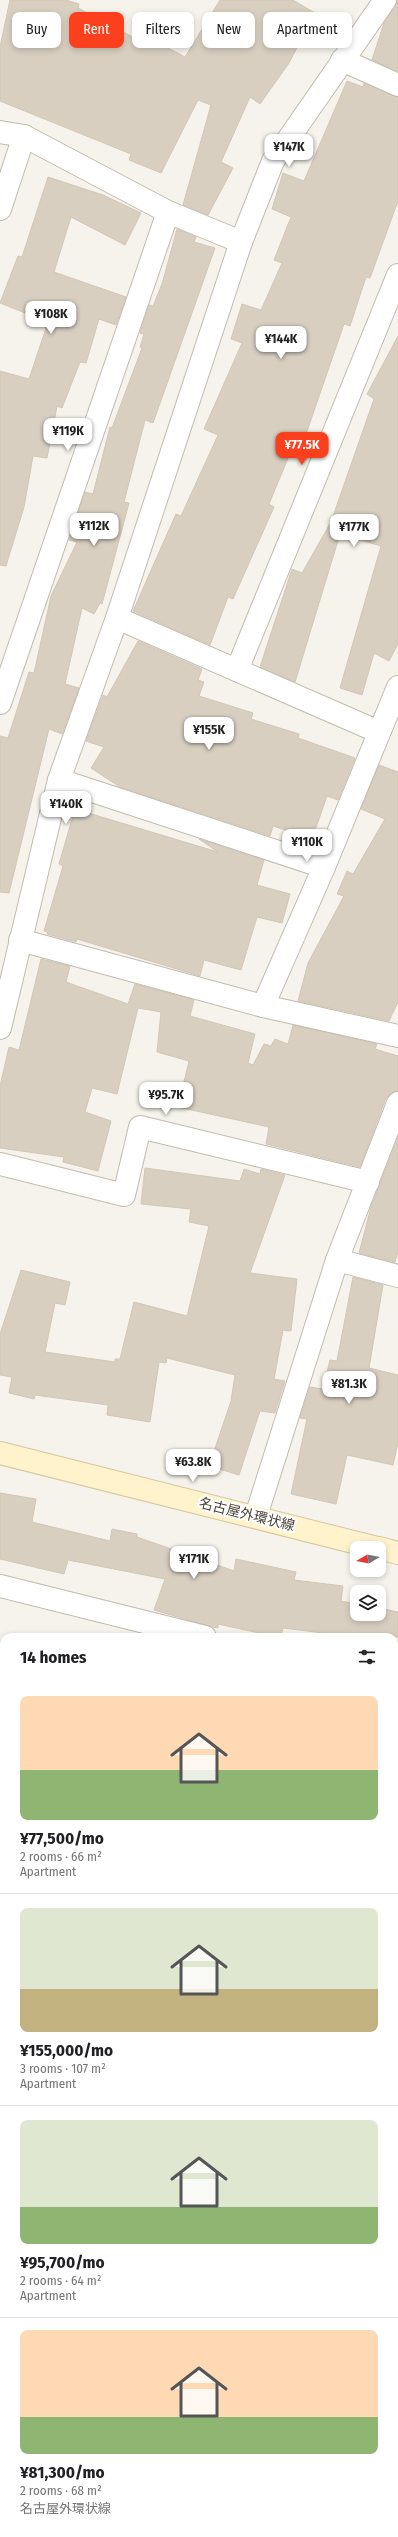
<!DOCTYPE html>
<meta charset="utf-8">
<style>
:root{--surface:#fff;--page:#f6f6f6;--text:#202124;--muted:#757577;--line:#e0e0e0;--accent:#fc3f1d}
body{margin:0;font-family:"Fira Sans Condensed","Noto Sans JP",sans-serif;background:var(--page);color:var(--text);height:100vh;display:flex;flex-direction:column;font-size:15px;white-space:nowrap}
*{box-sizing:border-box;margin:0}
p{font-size:13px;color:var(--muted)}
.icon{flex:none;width:22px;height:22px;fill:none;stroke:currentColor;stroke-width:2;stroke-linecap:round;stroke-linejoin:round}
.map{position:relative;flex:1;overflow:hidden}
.panel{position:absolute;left:0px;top:1633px;width:398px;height:904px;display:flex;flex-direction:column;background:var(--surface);border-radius:12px 12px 0 0;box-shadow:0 2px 6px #0003}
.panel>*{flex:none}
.banner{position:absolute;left:12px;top:12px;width:374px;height:36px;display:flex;gap:8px}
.needle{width:26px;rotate:260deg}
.tools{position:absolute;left:350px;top:1541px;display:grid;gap:8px}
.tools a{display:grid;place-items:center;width:36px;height:36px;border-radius:8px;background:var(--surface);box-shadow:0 2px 6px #0003;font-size:20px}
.price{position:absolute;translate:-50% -34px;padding:0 9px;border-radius:8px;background:#fff;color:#222;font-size:13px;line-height:26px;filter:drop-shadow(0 1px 2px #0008)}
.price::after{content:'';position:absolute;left:50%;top:24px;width:12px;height:9px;margin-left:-6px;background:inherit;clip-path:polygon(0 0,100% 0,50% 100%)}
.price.active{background:var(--accent);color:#fff}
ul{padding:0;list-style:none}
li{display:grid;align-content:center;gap:8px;height:212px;padding:0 20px}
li+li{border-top:1px solid var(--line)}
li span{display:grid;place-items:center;height:124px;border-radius:8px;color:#555}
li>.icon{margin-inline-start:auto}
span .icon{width:72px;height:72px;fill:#fffc;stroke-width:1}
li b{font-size:17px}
h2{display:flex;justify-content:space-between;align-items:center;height:48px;padding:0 20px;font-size:17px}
.chip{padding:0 14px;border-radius:8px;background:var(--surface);box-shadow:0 2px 6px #0003;font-size:14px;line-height:36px}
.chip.active{background:var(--accent);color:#fff}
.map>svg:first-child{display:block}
.green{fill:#d2eab5}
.building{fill:#d8cfc1;stroke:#d3c7b4}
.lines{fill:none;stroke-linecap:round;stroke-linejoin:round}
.street-casing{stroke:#c2bbae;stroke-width:24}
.secondary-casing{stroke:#d6c79b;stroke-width:24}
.street{stroke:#fff;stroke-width:22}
.secondary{stroke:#fff3cd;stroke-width:22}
.labels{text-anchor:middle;stroke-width:4;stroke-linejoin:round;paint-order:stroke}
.street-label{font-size:14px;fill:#4b4439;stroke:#fff}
</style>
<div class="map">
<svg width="398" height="2537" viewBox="0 0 398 2537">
<rect width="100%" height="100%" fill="#f6f3ec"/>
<g class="green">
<path d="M0 2382 4 2383V2459L0 2457Z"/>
<path d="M134 2533H295L296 2537H133Z"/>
</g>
<g class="building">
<path d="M10 0H66L79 4 78 8 146 44 149 38 185 57 220 0H293L315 13 289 63 260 104 250 97 221 162 233 168 208 215 183 205 211 105 198 100 161 173 129 160 131 154 0 101V47Z"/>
<path d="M398 0V71L372 60 384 23Z"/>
<path d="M347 81 363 87 364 83 398 97V201L370 278 366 277 350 326 344 324 305 437 298 434 269 504 274 507 233 599 228 597 210 645 133 611 176 514 181 516 218 435 204 429 242 343 231 339 242 304 261 310 282 263 274 260 291 217 272 209 283 173 304 181Z"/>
<path d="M48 177 103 195 141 213 125 245 71 217 54 272 126 297 116 325 99 319 86 363 80 362 62 408 57 406 47 458 33 456 24 507 6 566 0 565V371L29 379 48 322 0 303 18 256 22 257Z"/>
<path d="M177 229 196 237 194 242 215 248 153 423 145 420 124 502 129 503 102 604 100 603 94 614 82 608 65 684 79 688 62 734 49 729 9 893 0 892V736L8 738 29 672 34 673 51 596 77 542 69 540 85 492 93 494 110 427 112 428 142 348 140 347 144 334 140 333 149 305 153 306 162 284Z"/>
<path d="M398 336V644L389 661 374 653 362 695 340 688 381 546 340 534 295 682 260 667 292 569 302 573 331 522 374 399 367 394Z"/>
<path d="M138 641 202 669 198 680 204 682 199 696 253 713 251 719 299 734 298 738 355 758 338 800 327 796 312 839 273 826 270 836 120 787 91 768 104 747 86 741 103 695 107 697Z"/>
<path d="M379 765 398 772V1002L389 1021 298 1001 308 963 344 896 337 894 347 871 353 874 385 819 361 809Z"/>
<path d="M75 809 218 852 199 839 264 860 257 885 290 894 282 923 257 917 241 970 204 960 200 976 77 939 76 942 47 934 48 932 44 931 63 866 59 864Z"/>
<path d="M41 959 70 966 66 982 128 1004 135 984 194 1000 190 1016 255 1034 248 1063 253 1065 264 1044 271 1046 275 1039 288 1044 293 1025 377 1044 375 1049 398 1056V1091L391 1093 386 1098 360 1167 266 1144 269 1127 178 1107 189 1061 157 1052 161 1012 138 1008 117 1094 92 1088 85 1112 111 1121 98 1171 63 1162 64 1157 0 1148V1086L9 1047 19 1050Z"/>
<path d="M398 1138V1252L395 1262 359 1253 371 1207Z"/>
<path d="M145 1168 240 1181 244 1169 260 1174 261 1169 285 1175 250 1273 297 1279 291 1331 283 1330 274 1379 285 1381 275 1413 260 1411 239 1475 209 1466 231 1401 235 1375 167 1358 166 1363 159 1362 150 1422 107 1415 108 1405 35 1395 34 1399 9 1393 12 1377 0 1375V1334L21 1270 70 1282 65 1305 55 1303 45 1352 115 1362V1359H120L134 1302 187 1316 209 1226 189 1222 191 1209 141 1204Z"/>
<path d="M353 1277 383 1285 369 1368 398 1375V1443L393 1465 347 1455 336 1504 291 1494 307 1419 300 1418 310 1387 323 1389 330 1360 337 1361Z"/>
<path d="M0 1493 36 1499 32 1522 110 1541 112 1529 137 1534V1537L234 1571 236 1559 296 1572 294 1580 343 1586 341 1601 357 1604V1614H379V1608L398 1612V1637H356L283 1628 281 1637H277L218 1624V1628L212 1627 154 1610 165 1579 68 1560 64 1574 0 1559Z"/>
</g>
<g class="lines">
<g class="street-casing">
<g id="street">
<path d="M342 60 398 85"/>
<path d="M0 132 24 136 168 212 241 242 273 161 385 0"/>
<path d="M0 209 24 136"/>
<path d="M117 618 379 732"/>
<path d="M237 670 398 275"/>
<path d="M0 703 168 212"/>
<path d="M59 780 324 867"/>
<path d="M20 940 263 1006 398 1036"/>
<path d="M263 1006 324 867 398 687"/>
<path d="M0 1028 59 780 117 618 241 242"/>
<path d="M0 1164 124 1195 140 1127 368 1182"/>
<path d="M337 1260 398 1276"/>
<path d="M256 1516 337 1260 398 1103"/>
<path d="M0 1586 205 1637"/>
<path d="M394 1684 398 1685"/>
<path d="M0 1749 4 1750"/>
<path d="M394 1846 398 1847"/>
<path d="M0 1914 4 1915"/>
<path d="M394 2051 398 2037"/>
<path d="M0 2073 4 2074"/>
<path d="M0 2234 4 2235"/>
<path d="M0 2365 4 2366"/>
<path d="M394 2465 398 2466"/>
<path d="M0 2477 4 2480"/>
<path d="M85 2533 91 2537"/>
<path d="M317 2533V2537"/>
</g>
</g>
<g class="secondary-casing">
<g id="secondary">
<path d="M0 1453 377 1548"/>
<path d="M379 1548 398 1553"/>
</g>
</g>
<use href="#street" class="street"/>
<use href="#secondary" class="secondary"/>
</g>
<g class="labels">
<g class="street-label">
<text transform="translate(247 1514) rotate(14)" y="5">名古屋外環状線</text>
</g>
</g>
</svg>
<div class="tools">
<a><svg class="needle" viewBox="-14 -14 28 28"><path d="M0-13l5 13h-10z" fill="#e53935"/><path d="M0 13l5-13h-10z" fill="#757577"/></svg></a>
<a><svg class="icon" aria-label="layers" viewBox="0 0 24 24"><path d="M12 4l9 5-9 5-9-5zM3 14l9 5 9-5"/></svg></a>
</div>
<b class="price" style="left:289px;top:168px">¥147K</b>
<b class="price" style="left:51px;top:335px">¥108K</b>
<b class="price" style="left:281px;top:360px">¥144K</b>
<b class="price" style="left:68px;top:452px">¥119K</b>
<b class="price active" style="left:302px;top:466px">¥77.5K</b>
<b class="price" style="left:94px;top:547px">¥112K</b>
<b class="price" style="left:354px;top:548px">¥177K</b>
<b class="price" style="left:209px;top:751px">¥155K</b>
<b class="price" style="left:66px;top:825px">¥140K</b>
<b class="price" style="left:307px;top:863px">¥110K</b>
<b class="price" style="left:166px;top:1116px">¥95.7K</b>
<b class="price" style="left:349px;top:1405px">¥81.3K</b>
<b class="price" style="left:193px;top:1483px">¥63.8K</b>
<b class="price" style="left:194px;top:1580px">¥171K</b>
<div class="banner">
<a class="chip">Buy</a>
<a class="chip active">Rent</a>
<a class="chip">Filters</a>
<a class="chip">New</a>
<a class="chip">Apartment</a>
</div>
<section class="panel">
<h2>14 homes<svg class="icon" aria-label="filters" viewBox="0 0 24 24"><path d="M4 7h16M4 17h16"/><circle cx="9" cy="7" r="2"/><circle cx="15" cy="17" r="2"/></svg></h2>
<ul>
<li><span style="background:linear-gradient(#ffd9b3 60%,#8fb573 0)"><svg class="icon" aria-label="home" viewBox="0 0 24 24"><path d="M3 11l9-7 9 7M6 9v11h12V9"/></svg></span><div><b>¥77,500/mo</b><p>2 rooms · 66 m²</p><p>Apartment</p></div></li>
<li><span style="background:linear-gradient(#dfe7d0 65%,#c2b280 0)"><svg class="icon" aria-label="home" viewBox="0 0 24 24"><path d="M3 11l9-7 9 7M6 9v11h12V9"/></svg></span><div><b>¥155,000/mo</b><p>3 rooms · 107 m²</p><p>Apartment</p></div></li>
<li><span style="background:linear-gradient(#dfe7d0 70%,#8fb573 0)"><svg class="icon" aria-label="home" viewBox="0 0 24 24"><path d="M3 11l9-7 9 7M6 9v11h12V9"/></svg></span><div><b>¥95,700/mo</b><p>2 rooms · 64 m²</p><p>Apartment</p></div></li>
<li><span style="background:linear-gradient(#ffd9b3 70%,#8fb573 0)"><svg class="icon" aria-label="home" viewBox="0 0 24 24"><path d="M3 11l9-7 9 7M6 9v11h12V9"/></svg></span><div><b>¥81,300/mo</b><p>2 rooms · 68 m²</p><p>名古屋外環状線</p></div></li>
</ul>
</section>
</div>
